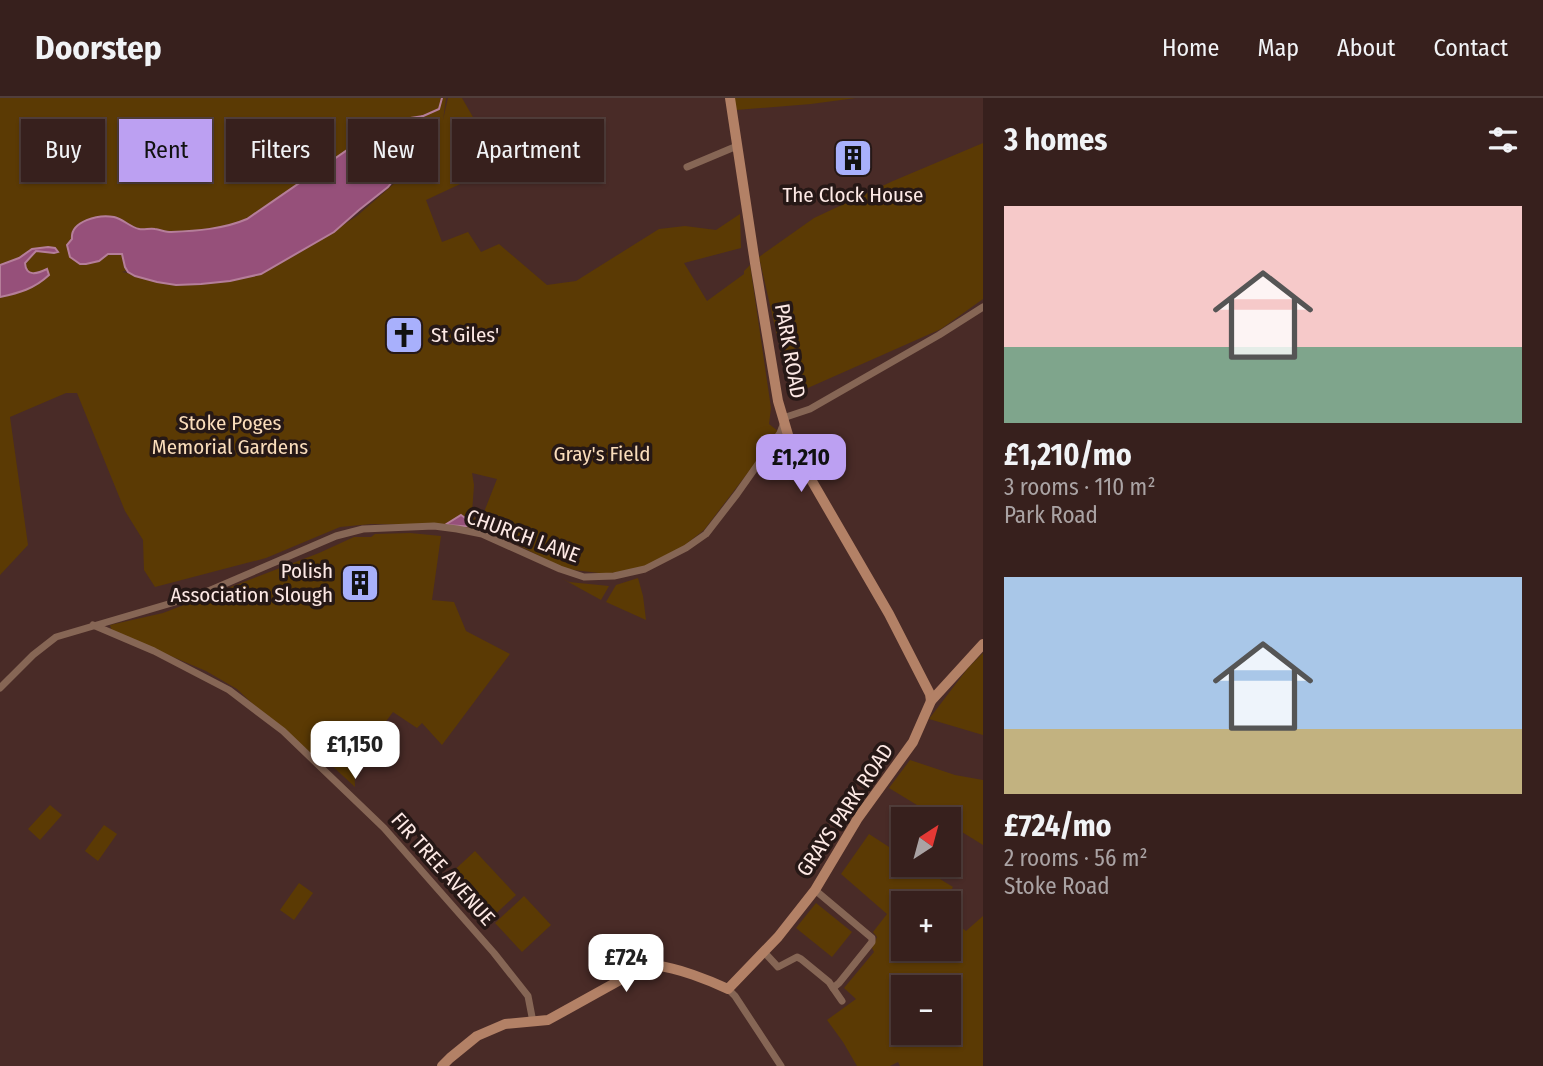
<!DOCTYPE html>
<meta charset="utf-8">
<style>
:root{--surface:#37201d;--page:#3e2826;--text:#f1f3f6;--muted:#aaa3a4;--line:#513e3b;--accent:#bca0f2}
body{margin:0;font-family:"Fira Sans Condensed",sans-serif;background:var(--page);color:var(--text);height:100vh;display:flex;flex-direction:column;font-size:26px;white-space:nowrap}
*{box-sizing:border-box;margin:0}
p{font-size:23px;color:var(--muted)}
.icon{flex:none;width:38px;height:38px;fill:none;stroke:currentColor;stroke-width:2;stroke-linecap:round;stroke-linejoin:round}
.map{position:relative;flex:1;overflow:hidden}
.side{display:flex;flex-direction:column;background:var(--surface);width:560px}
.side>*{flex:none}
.hud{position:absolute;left:21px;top:21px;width:665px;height:63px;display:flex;gap:14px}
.needle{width:46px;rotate:36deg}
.tools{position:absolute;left:891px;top:709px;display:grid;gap:14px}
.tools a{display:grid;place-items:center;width:70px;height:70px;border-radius:0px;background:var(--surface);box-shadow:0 2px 5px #0004,0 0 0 2px var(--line);font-size:35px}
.price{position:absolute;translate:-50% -60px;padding:0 16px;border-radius:14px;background:#fff;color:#222;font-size:23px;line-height:46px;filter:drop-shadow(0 2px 4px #0008)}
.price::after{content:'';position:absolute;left:50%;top:42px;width:21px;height:16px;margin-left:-10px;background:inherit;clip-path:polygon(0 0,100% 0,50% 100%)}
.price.on{background:var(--accent);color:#111}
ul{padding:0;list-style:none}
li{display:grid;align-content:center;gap:14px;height:371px;padding:0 21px}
li span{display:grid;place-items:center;height:217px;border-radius:0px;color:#555}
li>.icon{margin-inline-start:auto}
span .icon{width:126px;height:126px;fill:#fffc;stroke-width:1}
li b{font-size:30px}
h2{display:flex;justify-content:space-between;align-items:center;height:84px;padding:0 21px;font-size:30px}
.pill{padding:0 24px;border-radius:0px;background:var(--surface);box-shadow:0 2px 5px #0004,0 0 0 2px var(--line);font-size:24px;line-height:63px}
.pill.on{background:var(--accent);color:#111}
header{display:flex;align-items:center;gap:42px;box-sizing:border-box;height:98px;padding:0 35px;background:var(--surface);border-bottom:2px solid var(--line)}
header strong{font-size:33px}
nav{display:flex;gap:38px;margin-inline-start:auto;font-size:24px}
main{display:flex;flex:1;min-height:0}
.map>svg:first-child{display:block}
.green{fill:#5b3a04;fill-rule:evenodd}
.water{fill:#96507a;stroke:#b57e9a;stroke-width:2}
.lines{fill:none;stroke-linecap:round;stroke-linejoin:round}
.stream{stroke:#b57e9a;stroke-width:2}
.minor{stroke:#866655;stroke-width:7}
.secondary{stroke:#b38166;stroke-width:10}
.labels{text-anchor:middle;stroke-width:7;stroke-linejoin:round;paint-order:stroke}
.poi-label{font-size:21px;fill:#fde9e5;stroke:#261816}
.street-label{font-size:21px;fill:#fde9e5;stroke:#261816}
.park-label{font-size:21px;fill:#faddbb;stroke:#261816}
</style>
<header>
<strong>Doorstep</strong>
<nav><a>Home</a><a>Map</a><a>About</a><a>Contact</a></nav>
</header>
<main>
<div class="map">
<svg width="983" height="968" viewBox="0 0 983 968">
<rect width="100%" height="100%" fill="#492b27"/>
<g class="green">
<path d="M0 0H446L443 22 448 0H462L497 61 460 54 494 63 501 67 426 102 442 144 468 134 481 154 499 146 547 187 576 183 659 131 685 128 716 132 740 116 741 150 684 165 707 203 744 176V173L750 167 771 310 769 326 779 334 704 432 681 450 645 468 608 476 565 471 504 440 484 414 497 381 472 375 474 387 472 415 478 425 477 431 444 427 371 426 340 429 266 460 155 489 144 472 143 442 125 413 77 295H66L10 319 28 447 0 477ZM435 50 357 118 301 154 261 176 230 183 201 186 142 179C135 178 129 175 122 174L248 134Z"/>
<path d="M734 0H856L811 6 736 12Z"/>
<path d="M983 45V201L941 231 792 297 778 242 759 159 814 120 893 83Z"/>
<path d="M410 435 441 438 432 502 454 504 466 533 510 556 442 647 422 625 417 630 393 614 354 666 355 689 329 665 299 650 237 591 206 573 112 533 110 527 163 515 319 455 354 439H371L375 436Z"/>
<path d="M561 480 569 484 609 488 601 502Z"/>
<path d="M638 480 643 498 646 522 606 504 616 487Z"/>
<path d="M983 555V637L929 621 968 570Z"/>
<path d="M910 662 955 677 983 682V747L949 726 948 721H940L889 690Z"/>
<path d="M50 707 62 717 40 742 28 731Z"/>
<path d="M104 727 117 736 98 763 85 753Z"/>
<path d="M869 736 903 758V766L917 767 953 789 943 805H903V850H948L949 820 966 833 983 818V968H900L898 964 890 968H857L843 944 827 922 856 901 844 890 874 854 872 850 877 839 873 834 887 816 841 776ZM903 889H948V934H903Z"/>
<path d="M475 753 516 797 489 822 448 778Z"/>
<path d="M299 785 313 795 294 822 280 812Z"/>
<path d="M524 798 551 827 522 854 495 825Z"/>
<path d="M816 805 852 834 832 859 796 830Z"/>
</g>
<g class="water">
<path d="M423 18 421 21 403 31 397 38C406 59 419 46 432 36L434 37 430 44 408 64 388 89 359 112 334 134 261 176 230 183 201 186 176 187 157 184 135 178 128 174 125 169 122 156H108L99 163 86 166H80L70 159 67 147 72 141C70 123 99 116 114 119 123 121 130 129 139 131 144 132 150 130 155 131 161 132 166 134 171 134 196 133 224 131 247 121L356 46 374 38 404 21Z"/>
<path d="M48 149 55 150 58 154 54 155 36 153 25 165C26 179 37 176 47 171L49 177C34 191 19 195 0 199V167L19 160 32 151Z"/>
<path d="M461 417 471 424 477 425 476 429 445 427Z"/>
</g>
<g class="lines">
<path class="stream" d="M421 19 439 11 442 0"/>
<g class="minor">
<path d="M687 69 737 48"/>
<path d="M93 527 154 553 229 592 283 633 384 730 494 855 528 898 533 924"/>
<path d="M0 590 33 557 56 539 199 497 336 438 363 431 434 428 457 431 482 436 560 471 584 479 614 478 645 471 686 450 706 436 737 396 780 335 786 319 810 311 939 237 983 209"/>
<path d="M764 854 778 869 797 859 801 861 829 884 833 890 839 885 872 844V840L815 792"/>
<path d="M833 890 842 903"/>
<path d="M728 891 735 898 781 968"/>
</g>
<g class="secondary">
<path d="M730 0 755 165 778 303 791 347 889 516 930 596 931 603"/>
<path d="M442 968 450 960 477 938 505 926 548 922 640 871C646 870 652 868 657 868 676 869 711 883 728 891L778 839 815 792 858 720 913 644 931 603 983 546"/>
</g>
</g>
<defs>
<g id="building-square" transform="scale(2.0125)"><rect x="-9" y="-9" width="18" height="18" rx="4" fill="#a8b0fc" stroke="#261816"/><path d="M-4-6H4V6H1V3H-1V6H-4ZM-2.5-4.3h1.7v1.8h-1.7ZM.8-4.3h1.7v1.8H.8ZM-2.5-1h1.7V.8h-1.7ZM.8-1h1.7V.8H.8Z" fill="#111"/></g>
<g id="church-square" transform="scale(2.0125)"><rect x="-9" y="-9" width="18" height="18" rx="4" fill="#a8b0fc" stroke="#261816"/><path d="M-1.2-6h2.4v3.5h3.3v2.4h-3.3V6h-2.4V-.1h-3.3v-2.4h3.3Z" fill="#111"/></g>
</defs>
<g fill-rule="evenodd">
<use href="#building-square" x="853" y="60"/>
<use href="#church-square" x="404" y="237"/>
<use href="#building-square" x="360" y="485"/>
</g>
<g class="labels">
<g class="poi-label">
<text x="853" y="104">The Clock House</text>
<text x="431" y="244" text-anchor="start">St Giles'</text>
<text x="333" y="480" text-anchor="end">Polish<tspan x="333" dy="24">Association Slough</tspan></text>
</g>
<g class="street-label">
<text transform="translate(790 253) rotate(80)" y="7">PARK ROAD</text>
<text transform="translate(523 438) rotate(20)" y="7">CHURCH LANE</text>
<text transform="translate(845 712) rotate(-56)" y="7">GRAYS PARK ROAD</text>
<text transform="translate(443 771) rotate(48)" y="7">FIR TREE AVENUE</text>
</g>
<g class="park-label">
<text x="230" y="332">Stoke Poges<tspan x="230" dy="24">Memorial Gardens</tspan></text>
<text x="602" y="363">Gray's Field</text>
</g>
</g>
</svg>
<div class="tools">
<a><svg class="needle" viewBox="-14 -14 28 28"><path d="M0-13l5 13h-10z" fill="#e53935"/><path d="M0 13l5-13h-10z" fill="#aaa3a4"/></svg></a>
<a>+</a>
<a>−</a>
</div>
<b class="price on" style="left:801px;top:396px">£1,210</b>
<b class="price" style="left:355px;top:683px">£1,150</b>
<b class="price" style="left:626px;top:896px">£724</b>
<div class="hud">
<a class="pill">Buy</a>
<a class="pill on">Rent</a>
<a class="pill">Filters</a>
<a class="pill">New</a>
<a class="pill">Apartment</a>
</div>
</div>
<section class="side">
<h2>3 homes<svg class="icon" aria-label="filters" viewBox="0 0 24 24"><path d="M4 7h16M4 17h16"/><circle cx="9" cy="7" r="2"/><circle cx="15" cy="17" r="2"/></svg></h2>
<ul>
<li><span style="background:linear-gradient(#f6c9c9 65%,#7fa58c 0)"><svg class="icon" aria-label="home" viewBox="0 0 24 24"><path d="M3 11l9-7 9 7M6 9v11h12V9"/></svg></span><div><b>£1,210/mo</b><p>3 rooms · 110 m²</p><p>Park Road</p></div></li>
<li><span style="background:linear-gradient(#a9c7e8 70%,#c2b280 0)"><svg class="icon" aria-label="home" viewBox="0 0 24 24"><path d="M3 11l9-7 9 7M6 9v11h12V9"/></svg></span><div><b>£724/mo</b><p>2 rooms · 56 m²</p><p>Stoke Road</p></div></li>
</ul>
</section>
</main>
